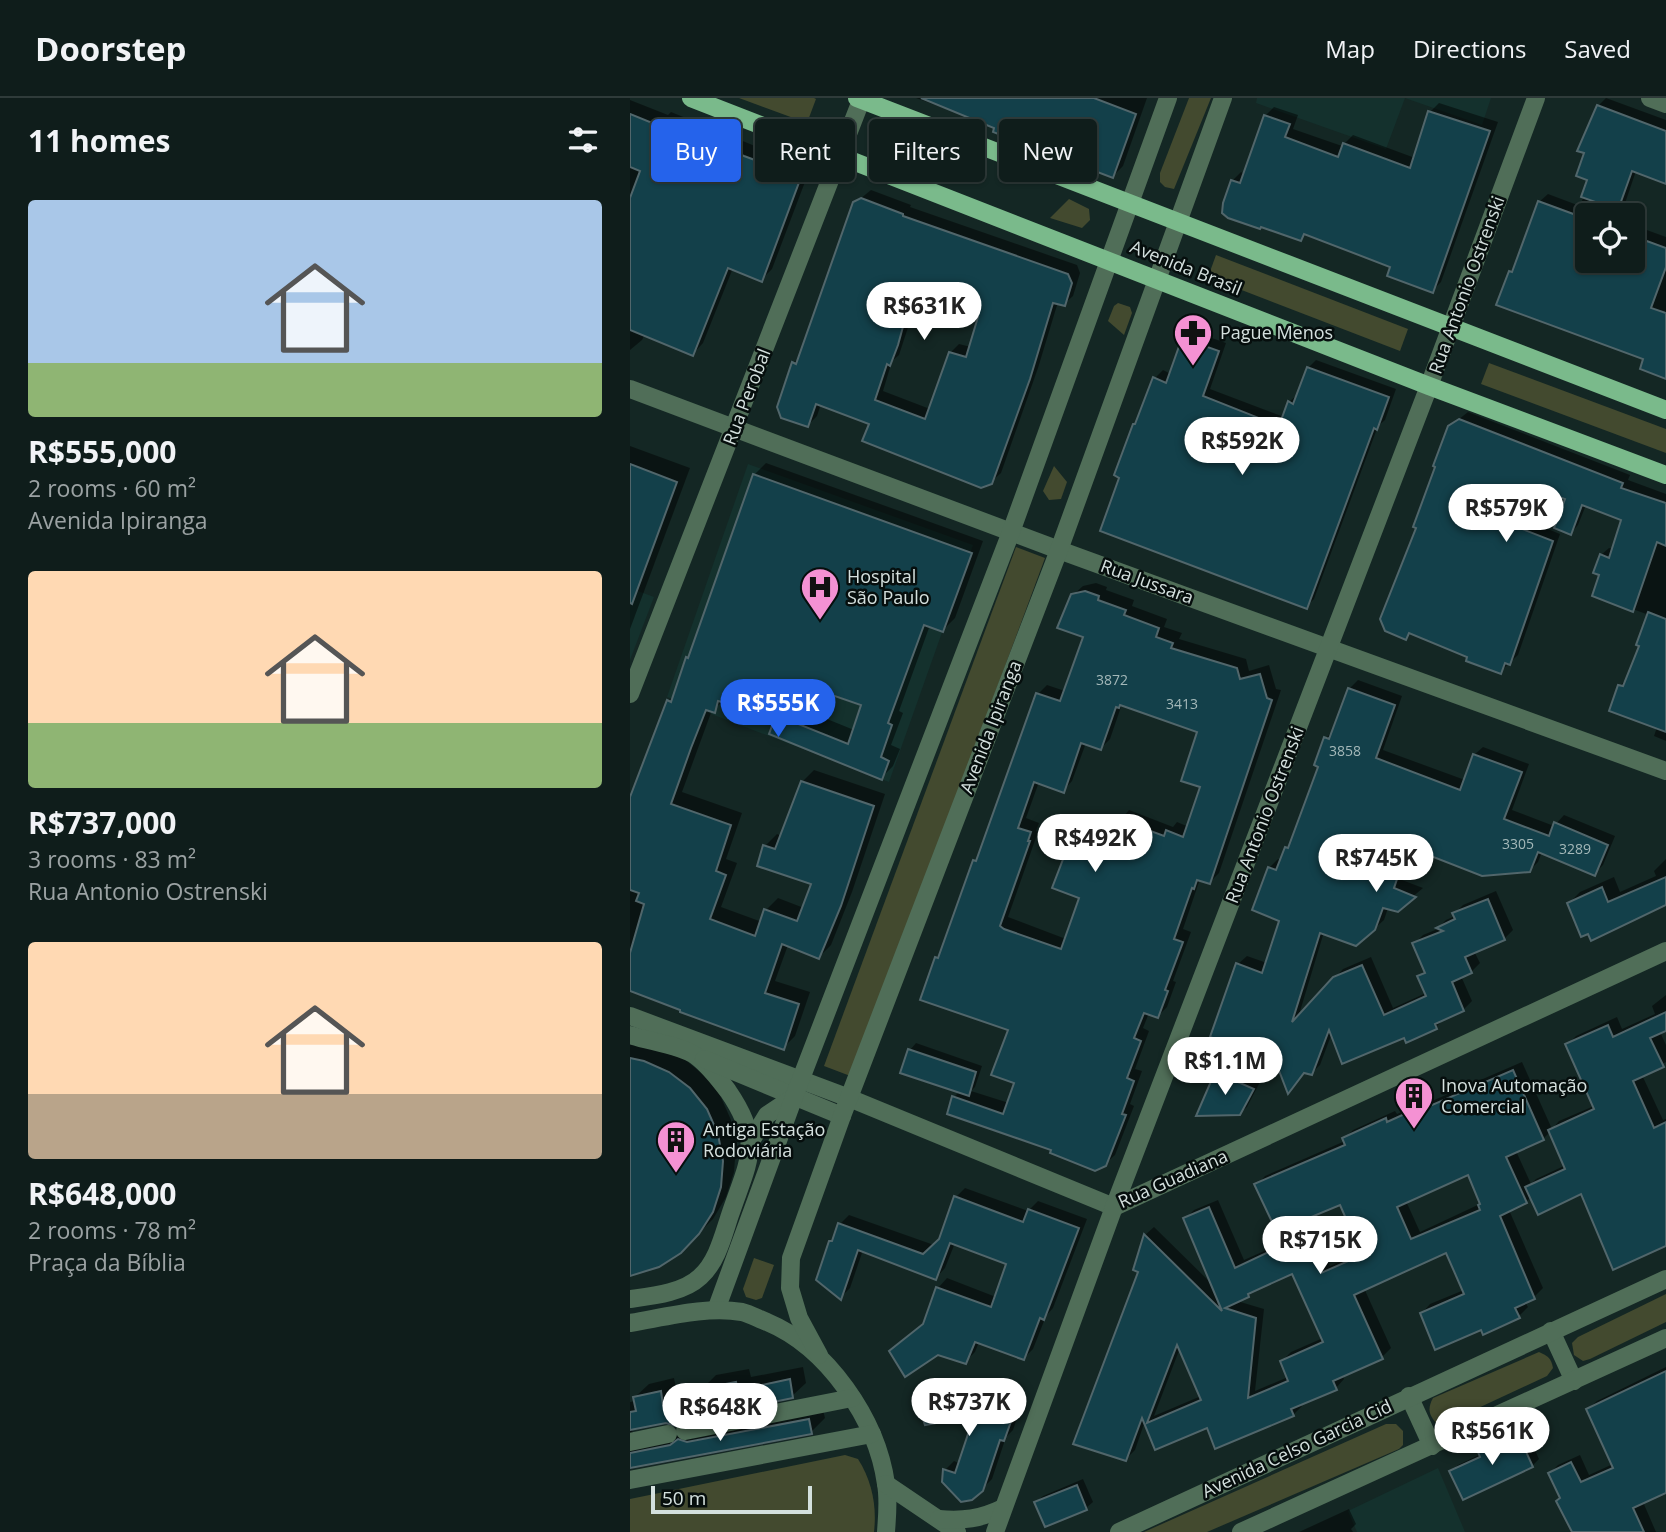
<!DOCTYPE html>
<meta charset="utf-8">
<style>
:root{--surface:#0f1d1b;--page:#1d2a28;--text:#f1f3f6;--muted:#9ba2a3;--line:#2f3b3a;--accent:#2563eb}
body{margin:0;font-family:"Open Sans",sans-serif;background:var(--page);color:var(--text);height:100vh;display:flex;flex-direction:column;font-size:26px;white-space:nowrap}
*{box-sizing:border-box;margin:0}
p{font-size:23px;color:var(--muted)}
.icon{flex:none;width:38px;height:38px;fill:none;stroke:currentColor;stroke-width:2;stroke-linecap:round;stroke-linejoin:round}
.map{position:relative;flex:1;overflow:hidden}
.details{display:flex;flex-direction:column;background:var(--surface);width:630px}
.details>*{flex:none}
.hud{position:absolute;left:21px;top:21px;width:665px;height:63px;display:flex;gap:14px}
.fabs{position:absolute;left:945px;top:105px;display:grid;gap:14px}
.fabs a{display:grid;place-items:center;width:70px;height:70px;border-radius:7px;background:var(--surface);box-shadow:0 2px 5px #0004,0 0 0 2px var(--line);font-size:35px}
.scale{position:absolute;left:21px;bottom:18px;width:161px;box-sizing:border-box;padding-left:7px;border:4px solid #d4e0de;border-top:0;font-size:19px;line-height:24px;white-space:nowrap;color:#d4e0de;-webkit-text-stroke:5px #060e0d;paint-order:stroke}
.price{position:absolute;translate:-50% -60px;padding:0 16px;border-radius:24px;background:#fff;color:#222;font-size:23px;line-height:46px;filter:drop-shadow(0 2px 4px #0008)}
.price::after{content:'';position:absolute;left:50%;top:42px;width:21px;height:16px;margin-left:-10px;background:inherit;clip-path:polygon(0 0,100% 0,50% 100%)}
.price.current{background:var(--accent);color:#fff}
ul{padding:0;list-style:none}
li{display:grid;align-content:center;gap:14px;height:371px;padding:0 28px}
li span{display:grid;place-items:center;height:217px;border-radius:7px;color:#555}
li>.icon{margin-inline-start:auto}
span .icon{width:126px;height:126px;fill:#fffc;stroke-width:1}
li b{font-size:30px}
h2{display:flex;justify-content:space-between;align-items:center;height:84px;padding:0 28px;font-size:30px}
.pill{padding:0 24px;border-radius:7px;background:var(--surface);box-shadow:0 2px 5px #0004,0 0 0 2px var(--line);font-size:24px;line-height:63px}
.pill.current{background:var(--accent);color:#fff}
header{display:flex;align-items:center;gap:42px;box-sizing:border-box;height:98px;padding:0 35px;background:var(--surface);border-bottom:2px solid var(--line)}
header strong{font-size:33px}
nav{display:flex;gap:38px;margin-inline-start:auto;font-size:24px}
main{display:flex;flex:1;min-height:0}
.map>svg:first-child{display:block}
.built{fill:#14312d}
.green{fill:#434a2f}
.shadow{fill:#0007;fill-rule:evenodd}
.building{fill:#13404a;stroke:#51666b;stroke-width:2;fill-rule:evenodd}
.lines{fill:none;stroke-linecap:round;stroke-linejoin:round}
.minor{stroke:#506e58;stroke-width:18}
.major{stroke:#7aba8b;stroke-width:18}
.labels{text-anchor:middle;stroke-width:5;stroke-linejoin:round;paint-order:stroke}
.number-label{font-size:14px;fill:#a4b8b9}
.street-label{font-size:18px;fill:#d4e0de;stroke:#060e0d}
.poi-label{font-size:18px;fill:#d4e0de;stroke:#060e0d;text-anchor:start}
</style>
<header>
<strong>Doorstep</strong>
<nav><a>Map</a><a>Directions</a><a>Saved</a></nav>
</header>
<main>
<section class="details">
<h2>11 homes<svg class="icon" aria-label="filters" viewBox="0 0 24 24"><path d="M4 7h16M4 17h16"/><circle cx="9" cy="7" r="2"/><circle cx="15" cy="17" r="2"/></svg></h2>
<ul>
<li><span style="background:linear-gradient(#a9c7e8 75%,#8fb573 0)"><svg class="icon" aria-label="home" viewBox="0 0 24 24"><path d="M3 11l9-7 9 7M6 9v11h12V9"/></svg></span><div><b>R$555,000</b><p>2 rooms · 60 m²</p><p>Avenida Ipiranga</p></div></li>
<li><span style="background:linear-gradient(#ffd9b3 70%,#8fb573 0)"><svg class="icon" aria-label="home" viewBox="0 0 24 24"><path d="M3 11l9-7 9 7M6 9v11h12V9"/></svg></span><div><b>R$737,000</b><p>3 rooms · 83 m²</p><p>Rua Antonio Ostrenski</p></div></li>
<li><span style="background:linear-gradient(#ffd9b3 70%,#b9a48a 0)"><svg class="icon" aria-label="home" viewBox="0 0 24 24"><path d="M3 11l9-7 9 7M6 9v11h12V9"/></svg></span><div><b>R$648,000</b><p>2 rooms · 78 m²</p><p>Praça da Bíblia</p></div></li>
</ul>
</section>
<div class="map">
<svg width="1036" height="1434" viewBox="0 0 1036 1434">
<rect width="100%" height="100%" fill="#142724"/>
<g class="built">
<path d="M627 0H861L852 27 775 0 756 51 626 5Z"/>
<path d="M118 366 343 447 259 684 37 599Z"/>
<path d="M0 490 24 499 0 562Z"/>
<path d="M808 1370 835 1434H727L718 1413Z"/>
</g>
<g class="green">
<path d="M109 0H184L186 1 177 25Z"/>
<path d="M559 0H581L544 91 535 89 530 84V75Z"/>
<path d="M267 38H272L304 50 283 67 262 59 259 55 263 43Z"/>
<path d="M439 101 459 111 460 122 452 130 420 120Z"/>
<path d="M586 157 778 231 770 253 578 179Z"/>
<path d="M488 205 500 209 502 215 494 237 478 223 484 208Z"/>
<path d="M859 265 1036 331V355L851 286Z"/>
<path d="M424 368 437 384 431 401 419 402 413 393Z"/>
<path d="M386 449 415 460 223 979 194 968Z"/>
<path d="M124 1160 144 1167 132 1200 126 1202 116 1199 113 1191Z"/>
<path d="M1036 1196V1224L960 1261 953 1263 944 1257 942 1245 948 1239Z"/>
<path d="M909 1254C918 1258 921 1260 923 1270L917 1278 816 1325 807 1326C799 1317 797 1311 803 1300Z"/>
<path d="M756 1326H766L773 1333V1347L769 1351 577 1434H514Z"/>
<path d="M215 1357 228 1361C242 1383 247 1408 244 1434H0V1401Z"/>
</g>
<g class="shadow">
<path d="M286 0H517L493 68 483 78 366 29Z"/>
<path d="M976 0 1036 22V84L1006 73 991 117H957V163H1003V127L1036 139V280L1016 260 880 174 885 169 909 104 918 96 950 108 960 81 968 8Z"/>
<path d="M0 2 38 17 41 14 125 48 181 68 142 171 131 182 103 170 73 245 63 256 15 236 12 242 0 252Z"/>
<path d="M809 5 868 24 811 184 802 193 762 168 677 135 671 141 602 83 611 74 615 76 635 18 644 9 668 17 663 31 712 48 723 37 785 60 800 14Z"/>
<path d="M241 92 281 107 280 109 447 167 450 175 443 198 434 206 428 204 408 270 371 375 361 384 241 325 191 306 187 318 178 327 163 265 170 259 225 105ZM296 198 351 218 341 249 329 246 320 255 300 311 253 293 262 263 269 257 283 214 293 206Z"/>
<path d="M562 233 596 245 580 291 654 319 659 304 667 297 678 270 686 262 766 291 755 322 748 328 684 501 676 509 509 322 525 280 533 272 541 276 554 241Z"/>
<path d="M838 314 1000 377 998 382 1036 396V643L1024 638 1027 629 990 588 998 579 1011 547 1019 517 964 497 971 476V457L979 450 983 451 994 421 956 407 948 427 941 435 937 400 906 388 893 421 930 436 888 557 870 574 782 534 776 540 788 429 819 329Z"/>
<path d="M0 348 60 370 0 531Z"/>
<path d="M136 365 353 443 325 520 313 532 300 527 269 613 273 615 261 647 270 651 263 668 251 680 147 618 153 612 105 595 82 612 52 694 112 715 96 761 107 765 91 809 132 824 136 812 148 800 174 810 183 785 135 748 147 736 152 738 172 684 184 672 255 696 222 794 201 847 189 859 158 847 145 883 180 894 165 938 153 950 0 891V706L38 603 46 596 58 560 62 556 124 377ZM177 586 233 606 224 632 165 608 172 602Z"/>
<path d="M466 485 477 489 476 492 504 502 502 508 537 521 534 529 552 535 549 541 616 561 619 573 639 567 646 591 651 592 589 775 580 784 571 781 569 784 553 831 561 834 543 883 546 884 537 909 528 918 519 915 513 930 519 933 505 971 512 973 500 1006 504 1008 485 1057 475 1066 424 1051 324 999 330 993 280 952 286 945 352 968 345 989 341 993 379 1005 386 984 380 931 306 860 313 853 345 763 350 758 408 596 417 587 435 593 455 538 443 497 453 488ZM492 606 570 633 572 688 559 729 547 724 543 729 499 712 478 738 473 752 448 743 439 752 452 799 436 841 378 819 408 734 406 733 409 725 396 720 409 684 433 693 442 683 456 645 471 650 480 641Z"/>
<path d="M728 582 772 598 753 652 835 682 844 657 853 649 899 666 882 712 924 728 934 717 985 738 973 767 964 776 912 754 908 764 899 773 783 749 772 782 793 790 766 813 758 810 754 822 744 831 694 834 668 920 713 871 741 859 763 910 796 895 789 879 796 872 784 846 793 837 810 830 809 829 816 822 825 818 824 816 833 807 866 793 883 832 874 841 844 853 850 865 841 874 831 878 842 903 833 912 814 921 806 929 775 938 702 935 690 967 682 975 675 974 659 993 608 866 617 858 637 865 651 822 639 770 648 761 652 763 657 750 662 744 690 668 696 640 705 631 719 591Z"/>
<path d="M1036 761V805H939L950 794 984 779 990 794 1026 778 1024 773Z"/>
<path d="M1036 897V931L1030 934 1036 947V964L1012 977 1033 1022 1036 1021V1146L952 1094 901 1099 896 1104 879 1112 913 1190 904 1199 895 1204 898 1209 889 1218 852 1230 792 1215 800 1206 834 1192 817 1153 734 1190 761 1250 752 1259 713 1277 714 1281 706 1290 671 1305 672 1308 663 1317 578 1328 526 1350 515 1323 505 1352 496 1361 510 1173 505 1171 515 1137 524 1129 583 1187 555 1121 564 1112 588 1102 614 1162 654 1144 627 1087 635 1078 715 1043 714 1041 723 1032 765 1013 767 1016 801 1001 802 1003 892 964 922 1031 929 1023 964 1008 937 947 946 938 987 919 992 931 1025 916 1022 908ZM921 1033 936 1067 906 1081 901 1086 886 1053 913 1041ZM838 1075 852 1105 790 1134 776 1103ZM711 1105 732 1153 700 1168 679 1118ZM663 1174 693 1240 661 1254 652 1263 658 1279 625 1293 634 1211 607 1203 618 1198 624 1191ZM550 1250 571 1298 524 1318Z"/>
<path d="M0 945 53 960 74 977 90 997 101 1022 106 1048 104 1074 96 1099 83 1121 50 1154 0 1175Z"/>
<path d="M593 969 630 984 617 1009 609 1016 586 975Z"/>
<path d="M335 1090 398 1113 408 1103 457 1121 423 1210 416 1218 403 1251 394 1260 349 1244 345 1254 335 1264 271 1244 295 1224 308 1190 317 1180 366 1199 378 1165 325 1145 315 1170 306 1180 233 1152 220 1190 211 1199 201 1143 205 1139 210 1126 219 1117 304 1147 310 1141 326 1099Z"/>
<path d="M173 1269 176 1285 162 1298 2 1330V1333L10 1341 17 1342 192 1308 195 1320 181 1334 0 1369V1304L6 1303 5 1299 19 1286 44 1280 47 1295 74 1289 86 1277 119 1271 121 1279Z"/>
<path d="M1036 1269V1394L1013 1404 1026 1434H940L943 1432 920 1375 928 1367 950 1357 959 1377 983 1366 958 1311 967 1303Z"/>
<path d="M296 1288H344L392 1305 383 1332 376 1339 362 1381 352 1391 315 1372 324 1363 329 1365 347 1316 287 1297Z"/>
<path d="M895 1331 909 1361 902 1368 821 1374 828 1367 851 1356 857 1348Z"/>
<path d="M453 1381 463 1404 456 1410 406 1404 413 1398Z"/>
<path d="M719 1411 726 1426 721 1431 723 1434H669Z"/>
</g>
<g class="building">
<path d="M291 0H464L506 16 483 80 363 34 364 30Z"/>
<path d="M967 7 1036 33V86L1002 73 988 112 951 99 957 82 946 78 954 55 947 53Z"/>
<path d="M798 13 860 33 803 195 757 178 760 169 674 136 671 143 631 129 630 131 598 120 592 115 593 105 601 82 610 85 634 17 660 26 655 39 708 59 713 45 780 70Z"/>
<path d="M0 16 27 27 29 23 114 58 171 79 132 184 98 170 63 258 0 232V100L10 73 0 69Z"/>
<path d="M231 100 273 116V118L438 176 442 185 435 208 423 205 400 281 362 386 351 390 232 343 239 326 186 306 178 329 151 320 147 309 162 264 166 266 223 104ZM291 199 348 219 336 259 319 254 295 321 245 302 257 266 260 268 268 247 277 214 285 217Z"/>
<path d="M908 103 957 121V163H1003V138L1036 150V169L1021 210 1036 215V281L1010 271 1013 261 866 207 879 173 882 174Z"/>
<path d="M552 240 589 253 573 298 649 328 658 303 663 306 677 269 759 299 747 332 744 330 677 511 470 433 489 380 484 377 503 326H505L523 279 536 285Z"/>
<path d="M829 321 993 385 991 390 1036 405V448L1027 444 1003 514 962 498 969 477 963 475 970 456 979 460 991 422 952 407 941 437 924 430 935 401 902 389 887 429 923 443 880 567 875 565 871 576 836 563 837 559 779 535 776 542 755 533 750 521 786 430 783 429 805 369 803 368 818 328Z"/>
<path d="M0 366 47 384 2 506 0 505Z"/>
<path d="M123 376 342 455 313 534 294 527 258 625 262 627 251 659 259 663 252 682 139 636 146 617 218 646 231 607 170 586 160 616 100 595 96 605 88 603 85 615 76 612 61 650 41 706 101 727 86 773 96 777 80 821 125 838 134 811 167 823 181 786 127 768 133 747 145 751 171 683 244 708 211 808 189 861 152 846 135 895 169 906 154 952 50 914V912L0 893V855L14 806 6 803 9 795 0 792V699L37 602 41 604 56 559 58 560Z"/>
<path d="M455 493 469 498 468 502 496 512 494 517 529 530 526 539 543 545 541 550 607 570 610 581 630 576 637 600 642 602 580 786 567 782 564 791 562 790 544 841 553 844 535 892 538 893 528 920 514 915 504 940 511 943 497 980 504 983 492 1016 496 1017 476 1068 465 1073 420 1055 421 1052 317 1016 322 998 373 1016 384 985 361 977 378 932 290 902 305 859 308 860 343 762 346 763 406 595 430 603 453 539 427 530 441 496ZM490 607 567 634 551 683 570 689 553 739 536 732 534 738 488 721 481 739 477 737 468 763 437 751 422 790 449 800 431 851 374 831 370 828 400 743H398L401 734 388 730 404 684 434 695 451 645 471 652 486 609 489 610Z"/>
<path d="M1018 514 1036 521V634L979 613 988 587 993 588 1009 548 1006 547Z"/>
<path d="M718 590 765 607 746 660 830 692 843 656 892 674 874 721 919 738 924 724 978 747 965 778 908 754 900 774 852 778 778 749 764 790 786 799 768 814 753 810 745 832 726 848 690 835 662 924 703 879 732 867 754 917 796 898 787 878 795 875 782 845 813 833 806 830 825 821 822 815 858 801 875 842 835 859 842 875 822 884 834 913 805 926 807 931 776 945 774 940 712 966 699 932 682 977 674 975 658 996 643 957 640 961 580 939 606 865 632 875 649 823 622 812 638 769 646 772 655 749 658 750 688 669 684 667 694 639 699 641Z"/>
<path d="M1036 779V807L961 843 958 836 951 839 937 805 972 789 978 804Z"/>
<path d="M1036 914V933L1020 940 1034 969 1003 983 1024 1030 1036 1024V1148L983 1172 951 1096 908 1117 895 1089 935 1071 918 1032 964 1011 935 946 978 927 983 939Z"/>
<path d="M278 951 346 974 339 998 270 975Z"/>
<path d="M0 960 14 963 39 974 60 990 77 1011 88 1036 93 1063 91 1089 83 1114 69 1136 51 1155 29 1169 0 1178Z"/>
<path d="M883 972 914 1042 876 1059 897 1105 870 1118 905 1201 885 1210 890 1220 853 1237 851 1232 805 1252 790 1215 834 1196 816 1155 724 1197 753 1261 703 1283 707 1292 661 1311 664 1318 585 1351 577 1330 525 1352 512 1320 496 1363 443 1346 508 1174 503 1172 514 1136 592 1213 553 1120 579 1109 605 1170 653 1147 624 1086 715 1047 712 1040 756 1020 757 1024 792 1008 793 1011ZM838 1077 850 1106 848 1107 850 1112 781 1141 767 1109ZM710 1107 732 1157 691 1175 669 1124ZM662 1176 693 1244 650 1263 658 1283 618 1300 626 1220 595 1210 619 1199 618 1196ZM547 1247 571 1302 517 1325Z"/>
<path d="M585 974 624 991 610 1017 566 1018Z"/>
<path d="M324 1098 393 1124 398 1111 449 1130 414 1222 410 1220 394 1262 345 1244 336 1266 308 1257 275 1279 259 1253 293 1226 306 1189 361 1209 376 1166 320 1145 306 1182 228 1152 211 1202 186 1182 199 1143H202L208 1125 293 1156 309 1141Z"/>
<path d="M1036 1273V1395L1003 1410 1014 1434H942L926 1403 930 1400 918 1375 941 1364 951 1384 983 1370 956 1311Z"/>
<path d="M160 1281 163 1300 53 1322 45 1328 36 1325 0 1332V1314L6 1313 3 1299 31 1293 33 1307 72 1300 70 1291 106 1284 108 1292Z"/>
<path d="M285 1296H334L384 1315 374 1343 370 1342 353 1393 342 1402 331 1404 312 1384 313 1371 325 1375 344 1318 295 1327Z"/>
<path d="M179 1321 182 1336 0 1370V1355L40 1347 48 1341 57 1344Z"/>
<path d="M888 1336 903 1369 833 1402 819 1373 850 1359 848 1354Z"/>
<path d="M447 1387 457 1412 415 1429 404 1404Z"/>
</g>
<g class="lines">
<g class="minor">
<path d="M1020 0 1036 6"/>
<path d="M0 291 429 452 1036 673"/>
<path d="M0 596 232 0"/>
<path d="M0 918 219 1000 484 1109 1036 853"/>
<path d="M0 937C17 943 53 948 66 958 78 967 89 981 98 993 134 1045 118 1063 100 1117 93 1138 87 1164 70 1179 53 1195 22 1198 0 1201"/>
<path d="M74 961 212 1018"/>
<path d="M121 1043 137 1017 164 999"/>
<path d="M86 1212 164 999 381 434 538 0"/>
<path d="M0 1225C36 1219 76 1208 112 1214 120 1216 129 1221 137 1224 197 1249 247 1321 256 1386 259 1402 257 1418 256 1434"/>
<path d="M921 1233 944 1283"/>
<path d="M189 1257 169 1220 160 1190 161 1160 212 1018 429 452 593 0"/>
<path d="M779 1298 802 1348"/>
<path d="M55 1333 222 1300"/>
<path d="M0 1344 38 1336"/>
<path d="M0 1382 242 1336"/>
<path d="M256 1386 327 1434"/>
<path d="M309 1421C333 1423 350 1421 373 1410"/>
<path d="M365 1434 484 1109 799 288 906 0"/>
<path d="M489 1434 1036 1181"/>
<path d="M611 1434 1036 1240"/>
</g>
<g class="major">
<path d="M61 0 799 288 1036 377"/>
<path d="M227 0 1036 312"/>
</g>
</g>
<defs>
<g id="pharmacy-pin" transform="scale(2.0125)"><path d="M0 17L-7.5 6A9.5 9.5 0 1 1 7.5 6Z" fill="#f491d3" stroke="#060e0d"/><path d="M-2-6h4v4h4v4h-4v4h-4v-4h-4v-4h4Z" fill="#111"/></g>
<g id="hospital-pin" transform="scale(2.0125)"><path d="M0 17L-7.5 6A9.5 9.5 0 1 1 7.5 6Z" fill="#f491d3" stroke="#060e0d"/><path d="M-5-5h3v3.5h4V-5h3V5h-3V1.5h-4V5h-3Z" fill="#111"/></g>
<g id="building-pin" transform="scale(2.0125)"><path d="M0 17L-7.5 6A9.5 9.5 0 1 1 7.5 6Z" fill="#f491d3" stroke="#060e0d"/><path d="M-4-6H4V6H1V3H-1V6H-4ZM-2.5-4.3h1.7v1.8h-1.7ZM.8-4.3h1.7v1.8H.8ZM-2.5-1h1.7V.8h-1.7ZM.8-1h1.7V.8H.8Z" fill="#111"/></g>
</defs>
<g fill-rule="evenodd">
<use href="#pharmacy-pin" x="563" y="235"/>
<use href="#hospital-pin" x="190" y="489"/>
<use href="#building-pin" x="784" y="998"/>
<use href="#building-pin" x="46" y="1042"/>
</g>
<g class="labels">
<g class="number-label">
<text x="482" y="587">3872</text>
<text x="552" y="611">3413</text>
<text x="715" y="658">3858</text>
<text x="888" y="751">3305</text>
<text x="945" y="756">3289</text>
</g>
<g class="street-label">
<text transform="translate(556 170) rotate(22)" y="6">Avenida Brasil</text>
<text transform="translate(837 187) rotate(-70)" y="6">Rua Antonio Ostrenski</text>
<text transform="translate(117 299) rotate(-69)" y="6">Rua Perobal</text>
<text transform="translate(517 484) rotate(20)" y="6">Rua Jussara</text>
<text transform="translate(361 629) rotate(-69)" y="6">Avenida Ipiranga</text>
<text transform="translate(635 717) rotate(-69)" y="6">Rua Antonio Ostrenski</text>
<text transform="translate(543 1081) rotate(-24)" y="6">Rua Guadiana</text>
<text transform="translate(667 1351) rotate(-25)" y="6">Avenida Celso Garcia Cid</text>
</g>
<g class="poi-label">
<text x="590" y="241">Pague Menos</text>
<text x="217" y="485">Hospital<tspan x="217" dy="21">São Paulo</tspan></text>
<text x="811" y="994">Inova Automação<tspan x="811" dy="21">Comercial</tspan></text>
<text x="73" y="1038">Antiga Estação<tspan x="73" dy="21">Rodoviária</tspan></text>
</g>
</g>
</svg>
<div class="fabs">
<a><svg class="icon" aria-label="locate" viewBox="0 0 24 24"><circle cx="12" cy="12" r="6"/><path d="M12 2v4M12 18v4M2 12h4M18 12h4"/></svg></a>
</div>
<div class="scale">50 m</div>
<b class="price" style="left:294px;top:244px">R$631K</b>
<b class="price" style="left:612px;top:379px">R$592K</b>
<b class="price" style="left:876px;top:446px">R$579K</b>
<b class="price current" style="left:148px;top:641px">R$555K</b>
<b class="price" style="left:465px;top:776px">R$492K</b>
<b class="price" style="left:746px;top:796px">R$745K</b>
<b class="price" style="left:595px;top:999px">R$1.1M</b>
<b class="price" style="left:690px;top:1178px">R$715K</b>
<b class="price" style="left:339px;top:1340px">R$737K</b>
<b class="price" style="left:90px;top:1345px">R$648K</b>
<b class="price" style="left:862px;top:1369px">R$561K</b>
<div class="hud">
<a class="pill current">Buy</a>
<a class="pill">Rent</a>
<a class="pill">Filters</a>
<a class="pill">New</a>
</div>
</div>
</main>
